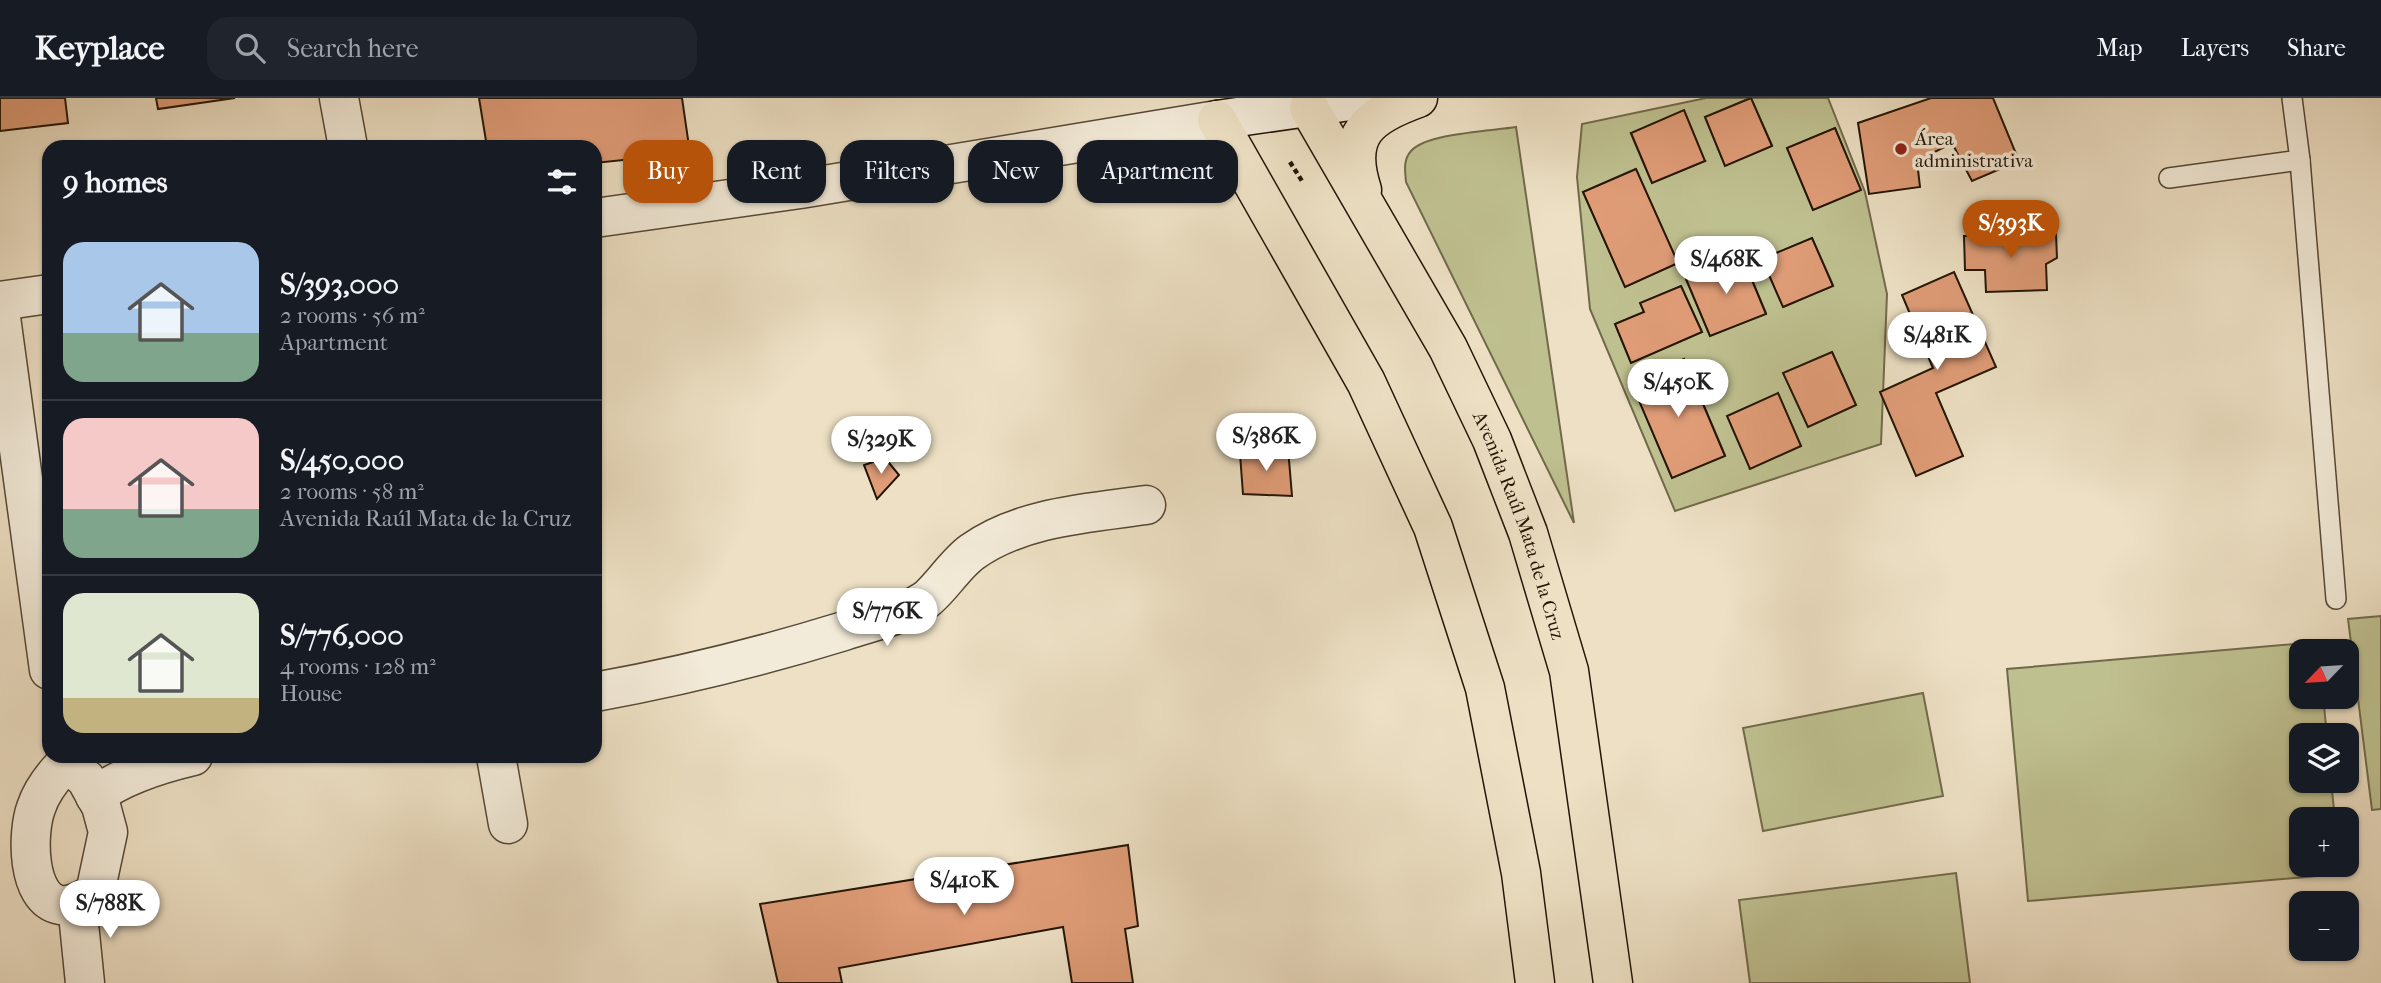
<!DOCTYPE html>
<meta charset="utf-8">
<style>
:root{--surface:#171b24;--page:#20242c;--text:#f1f3f6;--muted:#9ea1a6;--line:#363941;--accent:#b45309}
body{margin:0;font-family:"IM FELL French Canon",serif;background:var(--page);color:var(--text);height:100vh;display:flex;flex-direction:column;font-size:26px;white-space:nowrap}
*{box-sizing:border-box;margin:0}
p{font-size:23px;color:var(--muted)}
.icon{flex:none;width:38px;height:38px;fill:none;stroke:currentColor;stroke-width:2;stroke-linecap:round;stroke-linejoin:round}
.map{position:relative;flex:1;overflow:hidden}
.side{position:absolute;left:42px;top:42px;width:560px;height:623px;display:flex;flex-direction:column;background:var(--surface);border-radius:21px;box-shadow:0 2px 5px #0004}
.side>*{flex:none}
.banner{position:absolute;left:623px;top:42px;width:665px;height:63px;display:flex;gap:14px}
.needle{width:46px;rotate:245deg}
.buttons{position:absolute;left:2289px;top:541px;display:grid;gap:14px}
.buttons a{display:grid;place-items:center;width:70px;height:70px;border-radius:14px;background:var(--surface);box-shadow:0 2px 5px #0004;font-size:35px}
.price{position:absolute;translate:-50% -60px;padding:0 16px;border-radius:24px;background:#fff;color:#222;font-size:23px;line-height:46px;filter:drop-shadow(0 2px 4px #0008)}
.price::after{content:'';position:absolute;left:50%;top:42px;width:21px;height:16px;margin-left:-10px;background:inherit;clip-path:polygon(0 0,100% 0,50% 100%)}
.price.selected{background:var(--accent);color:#fff}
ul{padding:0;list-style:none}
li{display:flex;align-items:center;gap:21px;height:175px;padding:0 21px}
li+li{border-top:2px solid var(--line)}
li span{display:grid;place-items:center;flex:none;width:196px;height:140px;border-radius:21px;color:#555}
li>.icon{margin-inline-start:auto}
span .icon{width:84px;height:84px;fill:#fffc;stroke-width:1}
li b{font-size:30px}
h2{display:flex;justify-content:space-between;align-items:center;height:84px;padding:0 21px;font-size:30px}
.tag{padding:0 24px;border-radius:21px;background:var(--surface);box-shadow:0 2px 5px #0004;font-size:24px;line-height:63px}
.tag.selected{background:var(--accent);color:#fff}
header{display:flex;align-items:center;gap:42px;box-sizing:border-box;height:98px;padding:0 35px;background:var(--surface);border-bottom:2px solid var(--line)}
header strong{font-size:33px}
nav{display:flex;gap:38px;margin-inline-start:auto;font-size:24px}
.search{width:490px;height:63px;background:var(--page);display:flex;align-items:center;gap:18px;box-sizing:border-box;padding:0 24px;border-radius:21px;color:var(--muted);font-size:26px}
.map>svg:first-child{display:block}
.green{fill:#bfc090;stroke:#716a4a;stroke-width:2;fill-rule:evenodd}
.building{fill:#df9c77;stroke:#231505;stroke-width:2}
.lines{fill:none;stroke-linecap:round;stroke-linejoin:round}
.service-casing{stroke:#564835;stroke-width:22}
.minor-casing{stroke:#564835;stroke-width:41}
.secondary-casing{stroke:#231505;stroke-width:41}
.primary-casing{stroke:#231505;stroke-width:41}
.path{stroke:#231505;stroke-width:4.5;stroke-dasharray:5 3.5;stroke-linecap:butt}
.service{stroke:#f3ebd9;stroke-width:19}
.minor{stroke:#f3ebd9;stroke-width:38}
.secondary{stroke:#f3ebd9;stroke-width:38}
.primary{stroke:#ede0c4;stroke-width:38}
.poi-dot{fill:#8f2418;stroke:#f3ebd9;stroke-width:2.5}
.labels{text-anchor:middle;stroke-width:7;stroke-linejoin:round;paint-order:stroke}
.poi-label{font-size:19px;fill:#231505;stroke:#f3ebd9;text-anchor:start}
.street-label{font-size:19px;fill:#231505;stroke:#f3ebd9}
</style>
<header>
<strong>Keyplace</strong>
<div class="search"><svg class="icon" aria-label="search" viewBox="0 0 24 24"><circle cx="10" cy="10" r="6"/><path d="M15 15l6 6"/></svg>Search here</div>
<nav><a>Map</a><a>Layers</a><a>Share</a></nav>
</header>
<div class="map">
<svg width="2381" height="885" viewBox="0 0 2381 885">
<rect width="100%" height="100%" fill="#ede0c4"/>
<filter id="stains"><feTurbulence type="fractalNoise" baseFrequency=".00286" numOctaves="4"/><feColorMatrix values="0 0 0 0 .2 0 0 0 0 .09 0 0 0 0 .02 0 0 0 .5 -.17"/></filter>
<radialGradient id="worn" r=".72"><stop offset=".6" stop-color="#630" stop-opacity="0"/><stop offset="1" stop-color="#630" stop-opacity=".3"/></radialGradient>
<g class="green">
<path d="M1706 0H1750L1705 19 1725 67 1772 47 1751 0H1828L1865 94 1887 196 1881 346 1675 413 1590 211 1577 79 1582 26ZM1835 30 1860 92 1813 112 1787 50ZM1631 36 1705 63 1652 85ZM1635 71 1678 165 1625 189 1583 94ZM1812 140 1833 187 1784 209 1762 161ZM1742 158 1766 215 1710 238 1686 181ZM1681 188 1702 234 1631 265 1615 226 1644 214 1641 205ZM1832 254 1856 307 1808 329 1784 275ZM1684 261 1725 357 1672 380 1632 283ZM1778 296 1801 348 1750 370Z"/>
<path d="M1516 29 1574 425 1406 84C1405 73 1403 62 1411 53 1427 35 1492 33 1516 29Z"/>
<path d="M2381 518V711L2372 712 2348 521Z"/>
<path d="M2318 544 2319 553H2301V598L2323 599 2327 637H2301V682L2331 683 2335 721H2301V766L2339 767 2340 776 2028 803 2007 571Z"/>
<path d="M1923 595 1943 698 1763 733 1743 630Z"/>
<path d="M1956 775 1970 885H1750L1739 802Z"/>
</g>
<g class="building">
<path d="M0 0H65L68 25 0 33Z"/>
<path d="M156 0H235L158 11Z"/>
<path d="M479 0H682L690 55 595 65V49H487Z"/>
<path d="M1751 0 1772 48 1725 68 1705 19Z"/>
<path d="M1931 0H1993L2019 63 1972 83 1952 45 1917 63 1920 89 1869 96 1858 25Z"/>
<path d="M1684 12 1705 63 1652 85 1631 35Z"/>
<path d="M1835 30 1861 92 1813 112 1787 50Z"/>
<path d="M1636 71 1678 165 1625 189 1583 94Z"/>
<path d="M2056 136 2057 160 2046 166 2047 192 1986 194 1985 172H1965L1964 138Z"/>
<path d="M1812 140 1833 188 1783 209 1762 161Z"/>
<path d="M1742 158 1766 216 1710 238 1686 181Z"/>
<path d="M1954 174 1996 269 1936 295 1963 358 1916 378 1880 294 1933 270 1902 197Z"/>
<path d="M1681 188 1702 234 1631 265 1615 226 1644 214 1640 205Z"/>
<path d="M1832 254 1856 307 1808 329 1783 275Z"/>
<path d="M1684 261 1725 358 1672 380 1631 284Z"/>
<path d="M1778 295 1801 348 1750 371 1727 318Z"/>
<path d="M1288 350 1292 398 1243 396 1240 356Z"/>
<path d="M885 360 899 377 877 401 864 367Z"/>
<path d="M1128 747 1138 828 1125 831 1133 885H1072L1063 829 839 870 842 885H778L760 806Z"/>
</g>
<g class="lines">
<g class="service-casing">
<g id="service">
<path d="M2300 62 2336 501"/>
<path d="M2169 80 2300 62 2292 0"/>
</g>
</g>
<g class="minor-casing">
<g id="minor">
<path d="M339 0 348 49"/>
<path d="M595 120 800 91 1217 22"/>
<path d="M0 203 49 196"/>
<path d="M0 212 49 572"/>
<path d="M595 594C678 579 763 558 844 533 870 524 901 518 924 503 938 494 955 466 972 454 1021 419 1088 415 1146 407"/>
<path d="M496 658 508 726"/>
<path d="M62 669H72L86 681 101 708 108 734 95 795C84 801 73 809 60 807 26 801 27 734 36 710 41 694 51 681 62 669Z"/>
<path d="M95 698C123 677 159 666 193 658"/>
<path d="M77 806 85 885"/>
</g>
</g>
<g class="secondary-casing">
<path id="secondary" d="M1217 22 1371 0"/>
</g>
<g class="primary-casing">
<g id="primary">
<path id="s1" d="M1309 10 1448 250 1492 342 1528 435 1569 573 1613 885"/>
<path d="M1217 22 1366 284 1433 429 1485 590 1521 775 1535 885"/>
<path d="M1362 92C1344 36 1368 18 1418 0"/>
</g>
</g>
<path class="path" d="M1290 64 1302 83"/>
<use href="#service" class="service"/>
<use href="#minor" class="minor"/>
<use href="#secondary" class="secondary"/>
<use href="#primary" class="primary"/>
</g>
<circle class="poi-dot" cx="1901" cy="51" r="7"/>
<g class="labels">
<g class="poi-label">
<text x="1915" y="47">Área<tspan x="1915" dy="22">administrativa</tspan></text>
</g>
<g class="street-label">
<text dy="7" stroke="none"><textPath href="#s1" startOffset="469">Avenida Raúl Mata de la Cruz</textPath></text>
</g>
</g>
<rect width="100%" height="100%" filter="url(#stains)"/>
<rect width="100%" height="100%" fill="url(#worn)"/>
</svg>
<div class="buttons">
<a><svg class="needle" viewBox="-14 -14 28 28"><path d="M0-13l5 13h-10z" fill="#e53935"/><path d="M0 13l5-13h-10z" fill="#9ea1a6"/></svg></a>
<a><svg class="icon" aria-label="layers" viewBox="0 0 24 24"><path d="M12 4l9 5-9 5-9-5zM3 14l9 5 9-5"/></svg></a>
<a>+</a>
<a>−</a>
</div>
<b class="price selected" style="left:2011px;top:162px">S/393K</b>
<b class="price" style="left:1726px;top:198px">S/468K</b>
<b class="price" style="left:1937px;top:274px">S/481K</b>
<b class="price" style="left:1678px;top:321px">S/450K</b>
<b class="price" style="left:1266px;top:375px">S/386K</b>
<b class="price" style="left:881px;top:378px">S/329K</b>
<b class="price" style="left:887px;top:550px">S/776K</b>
<b class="price" style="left:964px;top:819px">S/410K</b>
<b class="price" style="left:110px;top:842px">S/788K</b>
<div class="banner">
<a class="tag selected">Buy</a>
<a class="tag">Rent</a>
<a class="tag">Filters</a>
<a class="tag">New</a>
<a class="tag">Apartment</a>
</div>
<section class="side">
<h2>9 homes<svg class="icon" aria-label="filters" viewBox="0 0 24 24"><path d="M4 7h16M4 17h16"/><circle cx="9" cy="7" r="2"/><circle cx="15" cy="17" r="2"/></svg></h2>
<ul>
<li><span style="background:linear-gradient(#a9c7e8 65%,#7fa58c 0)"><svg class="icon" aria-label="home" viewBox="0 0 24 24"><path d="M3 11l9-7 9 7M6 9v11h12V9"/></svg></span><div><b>S/393,000</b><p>2 rooms · 56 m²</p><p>Apartment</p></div></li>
<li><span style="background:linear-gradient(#f6c9c9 65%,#7fa58c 0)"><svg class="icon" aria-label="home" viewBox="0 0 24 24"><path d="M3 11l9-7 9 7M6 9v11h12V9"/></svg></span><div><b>S/450,000</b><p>2 rooms · 58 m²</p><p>Avenida Raúl Mata de la Cruz</p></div></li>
<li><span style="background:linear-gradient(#dfe7d0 75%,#c2b280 0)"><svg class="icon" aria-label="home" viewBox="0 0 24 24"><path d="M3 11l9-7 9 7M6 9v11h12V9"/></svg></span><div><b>S/776,000</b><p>4 rooms · 128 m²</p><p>House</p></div></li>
</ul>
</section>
</div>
